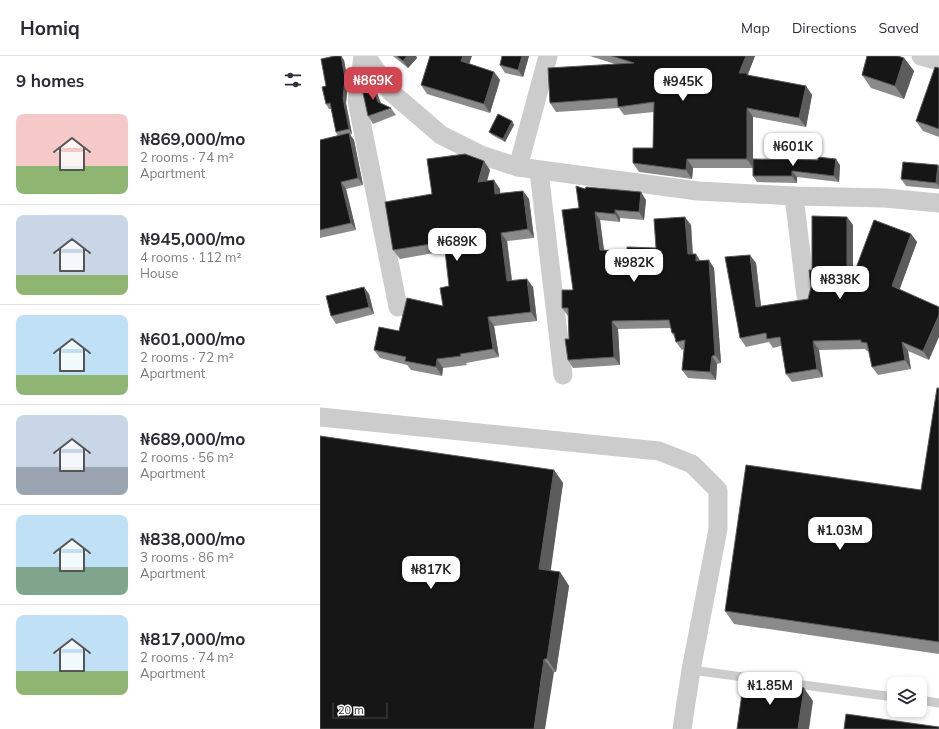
<!DOCTYPE html>
<meta charset="utf-8">
<style>
:root{--surface:#fff;--page:#f7f7f7;--text:#2b2b33;--muted:#7c7c81;--line:#e1e1e2;--accent:#d14651}
body{margin:0;font-family:Mulish,sans-serif;background:var(--page);color:var(--text);height:100vh;display:flex;flex-direction:column;font-size:15px;white-space:nowrap}
*{box-sizing:border-box;margin:0}
p{font-size:13px;color:var(--muted)}
.icon{flex:none;width:22px;height:22px;fill:none;stroke:currentColor;stroke-width:2;stroke-linecap:round;stroke-linejoin:round}
.map{position:relative;flex:1;overflow:hidden}
.drawer{display:flex;flex-direction:column;background:var(--surface);width:320px}
.drawer>*{flex:none}
.buttons{position:absolute;left:567px;top:621px;display:grid;gap:8px}
.buttons a{display:grid;place-items:center;width:40px;height:40px;border-radius:8px;background:var(--surface);box-shadow:0 2px 6px #0003;font-size:20px}
.scale{position:absolute;left:12px;bottom:10px;width:56px;box-sizing:border-box;padding-left:4px;border:2px solid #2f2f2f;border-top:0;font-size:11px;line-height:14px;white-space:nowrap;color:#2f2f2f;-webkit-text-stroke:3px #fff;paint-order:stroke}
.price{position:absolute;translate:-50% -34px;padding:0 9px;border-radius:8px;background:#fff;color:#222;font-size:13px;line-height:26px;filter:drop-shadow(0 1px 2px #0008)}
.price::after{content:'';position:absolute;left:50%;top:24px;width:12px;height:9px;margin-left:-6px;background:inherit;clip-path:polygon(0 0,100% 0,50% 100%)}
.price.selected{background:var(--accent);color:#fff}
ul{padding:0;list-style:none}
li{display:flex;align-items:center;gap:12px;height:100px;padding:0 16px}
li+li{border-top:1px solid var(--line)}
li span{display:grid;place-items:center;flex:none;width:112px;height:80px;border-radius:8px;color:#555}
li>.icon{margin-inline-start:auto}
span .icon{width:48px;height:48px;fill:#fffc;stroke-width:1}
li b{font-size:17px}
h2{display:flex;justify-content:space-between;align-items:center;height:48px;padding:0 16px;font-size:17px}
header{display:flex;align-items:center;gap:24px;box-sizing:border-box;height:56px;padding:0 20px;background:var(--surface);border-bottom:1px solid var(--line)}
header strong{font-size:19px}
nav{display:flex;gap:22px;margin-inline-start:auto;font-size:14px}
main{display:flex;flex:1;min-height:0}
.map>svg:first-child{display:block}
.lines{fill:none;stroke-linecap:round;stroke-linejoin:round}
.lane{stroke:#ccc;stroke-width:9}
.street{stroke:#ccc;stroke-width:19}
.wall{fill:#8a8a8a}
.shaded-wall{fill:#5c5c5c}
.building{fill:#161616;stroke:#5c5c5c}
</style>
<header>
<strong>Homiq</strong>
<nav><a>Map</a><a>Directions</a><a>Saved</a></nav>
</header>
<main>
<section class="drawer">
<h2>9 homes<svg class="icon" aria-label="filters" viewBox="0 0 24 24"><path d="M4 7h16M4 17h16"/><circle cx="9" cy="7" r="2"/><circle cx="15" cy="17" r="2"/></svg></h2>
<ul>
<li><span style="background:linear-gradient(#f6c9c9 65%,#8fb573 0)"><svg class="icon" aria-label="home" viewBox="0 0 24 24"><path d="M3 11l9-7 9 7M6 9v11h12V9"/></svg></span><div><b>₦869,000/mo</b><p>2 rooms · 74 m²</p><p>Apartment</p></div></li>
<li><span style="background:linear-gradient(#c9d6e8 75%,#8fb573 0)"><svg class="icon" aria-label="home" viewBox="0 0 24 24"><path d="M3 11l9-7 9 7M6 9v11h12V9"/></svg></span><div><b>₦945,000/mo</b><p>4 rooms · 112 m²</p><p>House</p></div></li>
<li><span style="background:linear-gradient(#bfe0f5 75%,#8fb573 0)"><svg class="icon" aria-label="home" viewBox="0 0 24 24"><path d="M3 11l9-7 9 7M6 9v11h12V9"/></svg></span><div><b>₦601,000/mo</b><p>2 rooms · 72 m²</p><p>Apartment</p></div></li>
<li><span style="background:linear-gradient(#c9d6e8 65%,#9aa5b1 0)"><svg class="icon" aria-label="home" viewBox="0 0 24 24"><path d="M3 11l9-7 9 7M6 9v11h12V9"/></svg></span><div><b>₦689,000/mo</b><p>2 rooms · 56 m²</p><p>Apartment</p></div></li>
<li><span style="background:linear-gradient(#bfe0f5 65%,#7fa58c 0)"><svg class="icon" aria-label="home" viewBox="0 0 24 24"><path d="M3 11l9-7 9 7M6 9v11h12V9"/></svg></span><div><b>₦838,000/mo</b><p>3 rooms · 86 m²</p><p>Apartment</p></div></li>
<li><span style="background:linear-gradient(#bfe0f5 70%,#8fb573 0)"><svg class="icon" aria-label="home" viewBox="0 0 24 24"><path d="M3 11l9-7 9 7M6 9v11h12V9"/></svg></span><div><b>₦817,000/mo</b><p>2 rooms · 74 m²</p><p>Apartment</p></div></li>
</ul>
</section>
<div class="map">
<svg width="619" height="673" viewBox="0 0 619 673">
<rect width="100%" height="100%" fill="#fff"/>
<g class="lines">
<g class="lane">
<path d="M371 614 574 641"/>
<path d="M600 644 619 647"/>
</g>
<g class="street">
<path d="M43 0 37 45 78 251"/>
<path d="M46 0 71 36 121 79 161 99 198 111 378 135 474 140 565 142 619 147"/>
<path d="M601 0 619 5"/>
<path d="M198 111 228 0"/>
<path d="M219 115 243 319"/>
<path d="M474 140 486 240"/>
<path d="M0 361 339 395 372 408 398 434V473L371 614 362 673"/>
</g>
</g>
<g class="wall">
<path d="M73 0H96L97 2 88 12Z"/>
<path d="M182 0H209L203 21 185 17 180 9Z"/>
<path d="M270 0H435L428 18 429 19 486 30 492 39 486 71 433 61V112H373L372 123 319 116 313 107 333 92 334 56 304 59 299 52 236 56 230 47 295 8Z"/>
<path d="M584 2 594 15 584 43 551 32 542 19Z"/>
<path d="M24 4 28 27 26 47 32 78 30 79 34 84 43 129 26 133 36 174 0 182V84L18 80 16 76 11 53H9L6 48V30Z"/>
<path d="M149 8 174 16 180 24 170 57 107 38 101 29Z"/>
<path d="M619 12V81L603 75 596 65Z"/>
<path d="M51 27 56 35 61 47 71 52 76 59 53 68 48 60Z"/>
<path d="M192 65 194 69 185 86 172 79 169 76Z"/>
<path d="M520 109 519 126 477 121V127L437 126 433 120Z"/>
<path d="M618 109 619 111V133L586 130 581 123Z"/>
<path d="M170 114 167 125 180 133V137L203 135 209 143 214 182 187 185 192 225 213 231 217 265 174 270 179 301 146 307 147 309 123 312 122 320 91 314 87 309 60 302 54 294 79 275 123 250 129 230 125 195 80 203 73 194Z"/>
<path d="M265 133 326 144 324 164 300 162V166L280 164 284 194 307 195 336 192 371 169 373 198 380 205 394 212 401 307 397 308 396 324 368 322 362 314 364 293 362 294 356 286 355 282 352 277 351 272 298 273 300 309 253 312 248 304 249 283 248 260 242 252 253 234 259 152Z"/>
<path d="M527 161 533 169V219L591 178 597 186 579 233 609 304 588 295 591 313 558 319 552 311 549 295H547L545 293 499 294 503 321 472 326 466 318 461 290 453 292 449 286 426 291 420 282 436 207 441 250 488 243 491 231 492 214Z"/>
<path d="M49 238 54 258 16 268 11 260Z"/>
<path d="M619 332V598L414 568 405 555 601 434Z"/>
<path d="M234 414 243 427 230 515 240 516 249 530 236 616H234L0 673Z"/>
</g>
<g class="shaded-wall">
<path d="M21 0 24 4 28 27 26 47 32 78 29 73 23 42Z"/>
<path d="M87 0H96L97 2 88 12 83 5Z"/>
<path d="M143 0H152L147 14 141 5Z"/>
<path d="M202 0H209L203 21 198 14Z"/>
<path d="M426 0H435L428 18 434 26 419 17Z"/>
<path d="M584 2 594 15 584 43 575 30Z"/>
<path d="M174 16 180 24 170 57 164 48Z"/>
<path d="M51 27 56 35 63 53 58 46Z"/>
<path d="M486 30 492 39 486 71 479 62Z"/>
<path d="M427 52 433 61V112L427 103Z"/>
<path d="M192 65 194 69 185 86 183 83Z"/>
<path d="M29 77 34 84 43 129 38 122Z"/>
<path d="M367 103 373 112 372 123 366 114Z"/>
<path d="M516 103 520 109 519 126 514 120Z"/>
<path d="M164 105 170 114 164 135 158 126Z"/>
<path d="M618 109 619 111V130L616 127Z"/>
<path d="M472 115 477 121V127L472 120Z"/>
<path d="M174 124 180 133 181 147 175 138Z"/>
<path d="M21 126 26 133 36 174 31 167Z"/>
<path d="M203 135 209 143 214 182 208 173Z"/>
<path d="M321 136 326 144 324 164 319 156Z"/>
<path d="M295 154 300 162V166L295 158Z"/>
<path d="M275 156 280 164 285 202 280 194Z"/>
<path d="M365 161 371 169 373 206 368 198Z"/>
<path d="M527 161 533 169V244L527 236Z"/>
<path d="M181 177 187 185 193 234 187 225Z"/>
<path d="M591 178 597 186 578 238 572 230Z"/>
<path d="M376 198 381 206 376 205Z"/>
<path d="M430 199 436 207 442 259 436 251Z"/>
<path d="M389 204 394 212 401 307 395 299Z"/>
<path d="M207 223 213 231 217 265 211 256Z"/>
<path d="M44 231 49 238 54 258 49 251Z"/>
<path d="M619 259V281L609 304 603 295Z"/>
<path d="M168 261 174 270 179 301 173 293Z"/>
<path d="M292 265 298 273 300 309 294 301Z"/>
<path d="M493 285 499 294 503 321 497 313Z"/>
<path d="M582 286 588 295 591 313 585 304Z"/>
<path d="M392 300 397 308 396 324 390 316Z"/>
<path d="M117 303 123 312 122 320 116 311Z"/>
<path d="M234 414 243 427 229 527 219 513Z"/>
<path d="M240 516 249 530 236 616 227 603Z"/>
<path d="M224 603 234 616 225 673H214Z"/>
<path d="M484 632 493 645 489 673H478Z"/>
</g>
<g class="building">
<path d="M15 0H21L25 22 23 42 29 73 16 76 10 47 6 48 2 31 6 30 1 3Z"/>
<path d="M77 0H87L83 5Z"/>
<path d="M110 0H143L141 5 174 16 164 48 101 29Z"/>
<path d="M182 0H202L198 14 180 9Z"/>
<path d="M292 0H426L419 17H427V19L486 30 479 62 427 52V103H367L366 114 313 107V92H333L334 46 298 51 297 42 230 47 228 12 314 7Z"/>
<path d="M547 0H578L584 2 575 30 542 19Z"/>
<path d="M615 11 619 12V73L596 65Z"/>
<path d="M51 27 58 46 71 52 48 60 43 37 44 30Z"/>
<path d="M178 58 192 65 183 83 169 76Z"/>
<path d="M29 77 38 122 21 126 31 167 0 174V84Z"/>
<path d="M145 98 164 105 158 126 174 124 175 138 203 135 208 173 181 177 187 225 207 223 211 256 168 261 173 293 140 298 141 300 117 303 116 311 85 305 86 301 54 294 59 271 79 275 87 242 123 250 120 232 129 230 124 186 73 194 65 146 112 138 107 103Z"/>
<path d="M498 101 516 103 514 120 472 115V120H433V103L498 104Z"/>
<path d="M583 106 618 109 616 127 581 123Z"/>
<path d="M256 130 265 133 266 131 321 136 319 156 295 154V158L275 156 280 194 307 195V191L336 192 334 163 365 161 368 198H376V205L389 204 395 299 392 300 390 316 362 314 365 284 356 286 354 277H352L349 264 292 265 294 301 248 304 245 283H249L248 252H242V234H253L242 154 259 152Z"/>
<path d="M492 160 527 161V236L554 164 591 178 572 230 619 251V259L603 295 582 286 585 304 552 311 547 287 541 286V284L493 285 497 313 466 318 460 281 447 283 446 277 420 282 405 201 430 199 436 251 488 243 491 231 489 214H492Z"/>
<path d="M44 231 49 251 11 260 6 240Z"/>
<path d="M617 332H619V586L405 555 426 409 601 434Z"/>
<path d="M0 380 234 414 219 513 240 516 227 603H224L214 673H0Z"/>
<path d="M424 623 484 632 478 673H417Z"/>
<path d="M526 658 619 671V673H524Z"/>
</g>
</svg>
<div class="buttons">
<a><svg class="icon" aria-label="layers" viewBox="0 0 24 24"><path d="M12 4l9 5-9 5-9-5zM3 14l9 5 9-5"/></svg></a>
</div>
<div class="scale">20 m</div>
<b class="price selected" style="left:53px;top:45px">₦869K</b>
<b class="price" style="left:363px;top:46px">₦945K</b>
<b class="price" style="left:473px;top:111px">₦601K</b>
<b class="price" style="left:137px;top:206px">₦689K</b>
<b class="price" style="left:314px;top:227px">₦982K</b>
<b class="price" style="left:520px;top:244px">₦838K</b>
<b class="price" style="left:520px;top:495px">₦1.03M</b>
<b class="price" style="left:111px;top:534px">₦817K</b>
<b class="price" style="left:450px;top:650px">₦1.85M</b>
</div>
</main>
